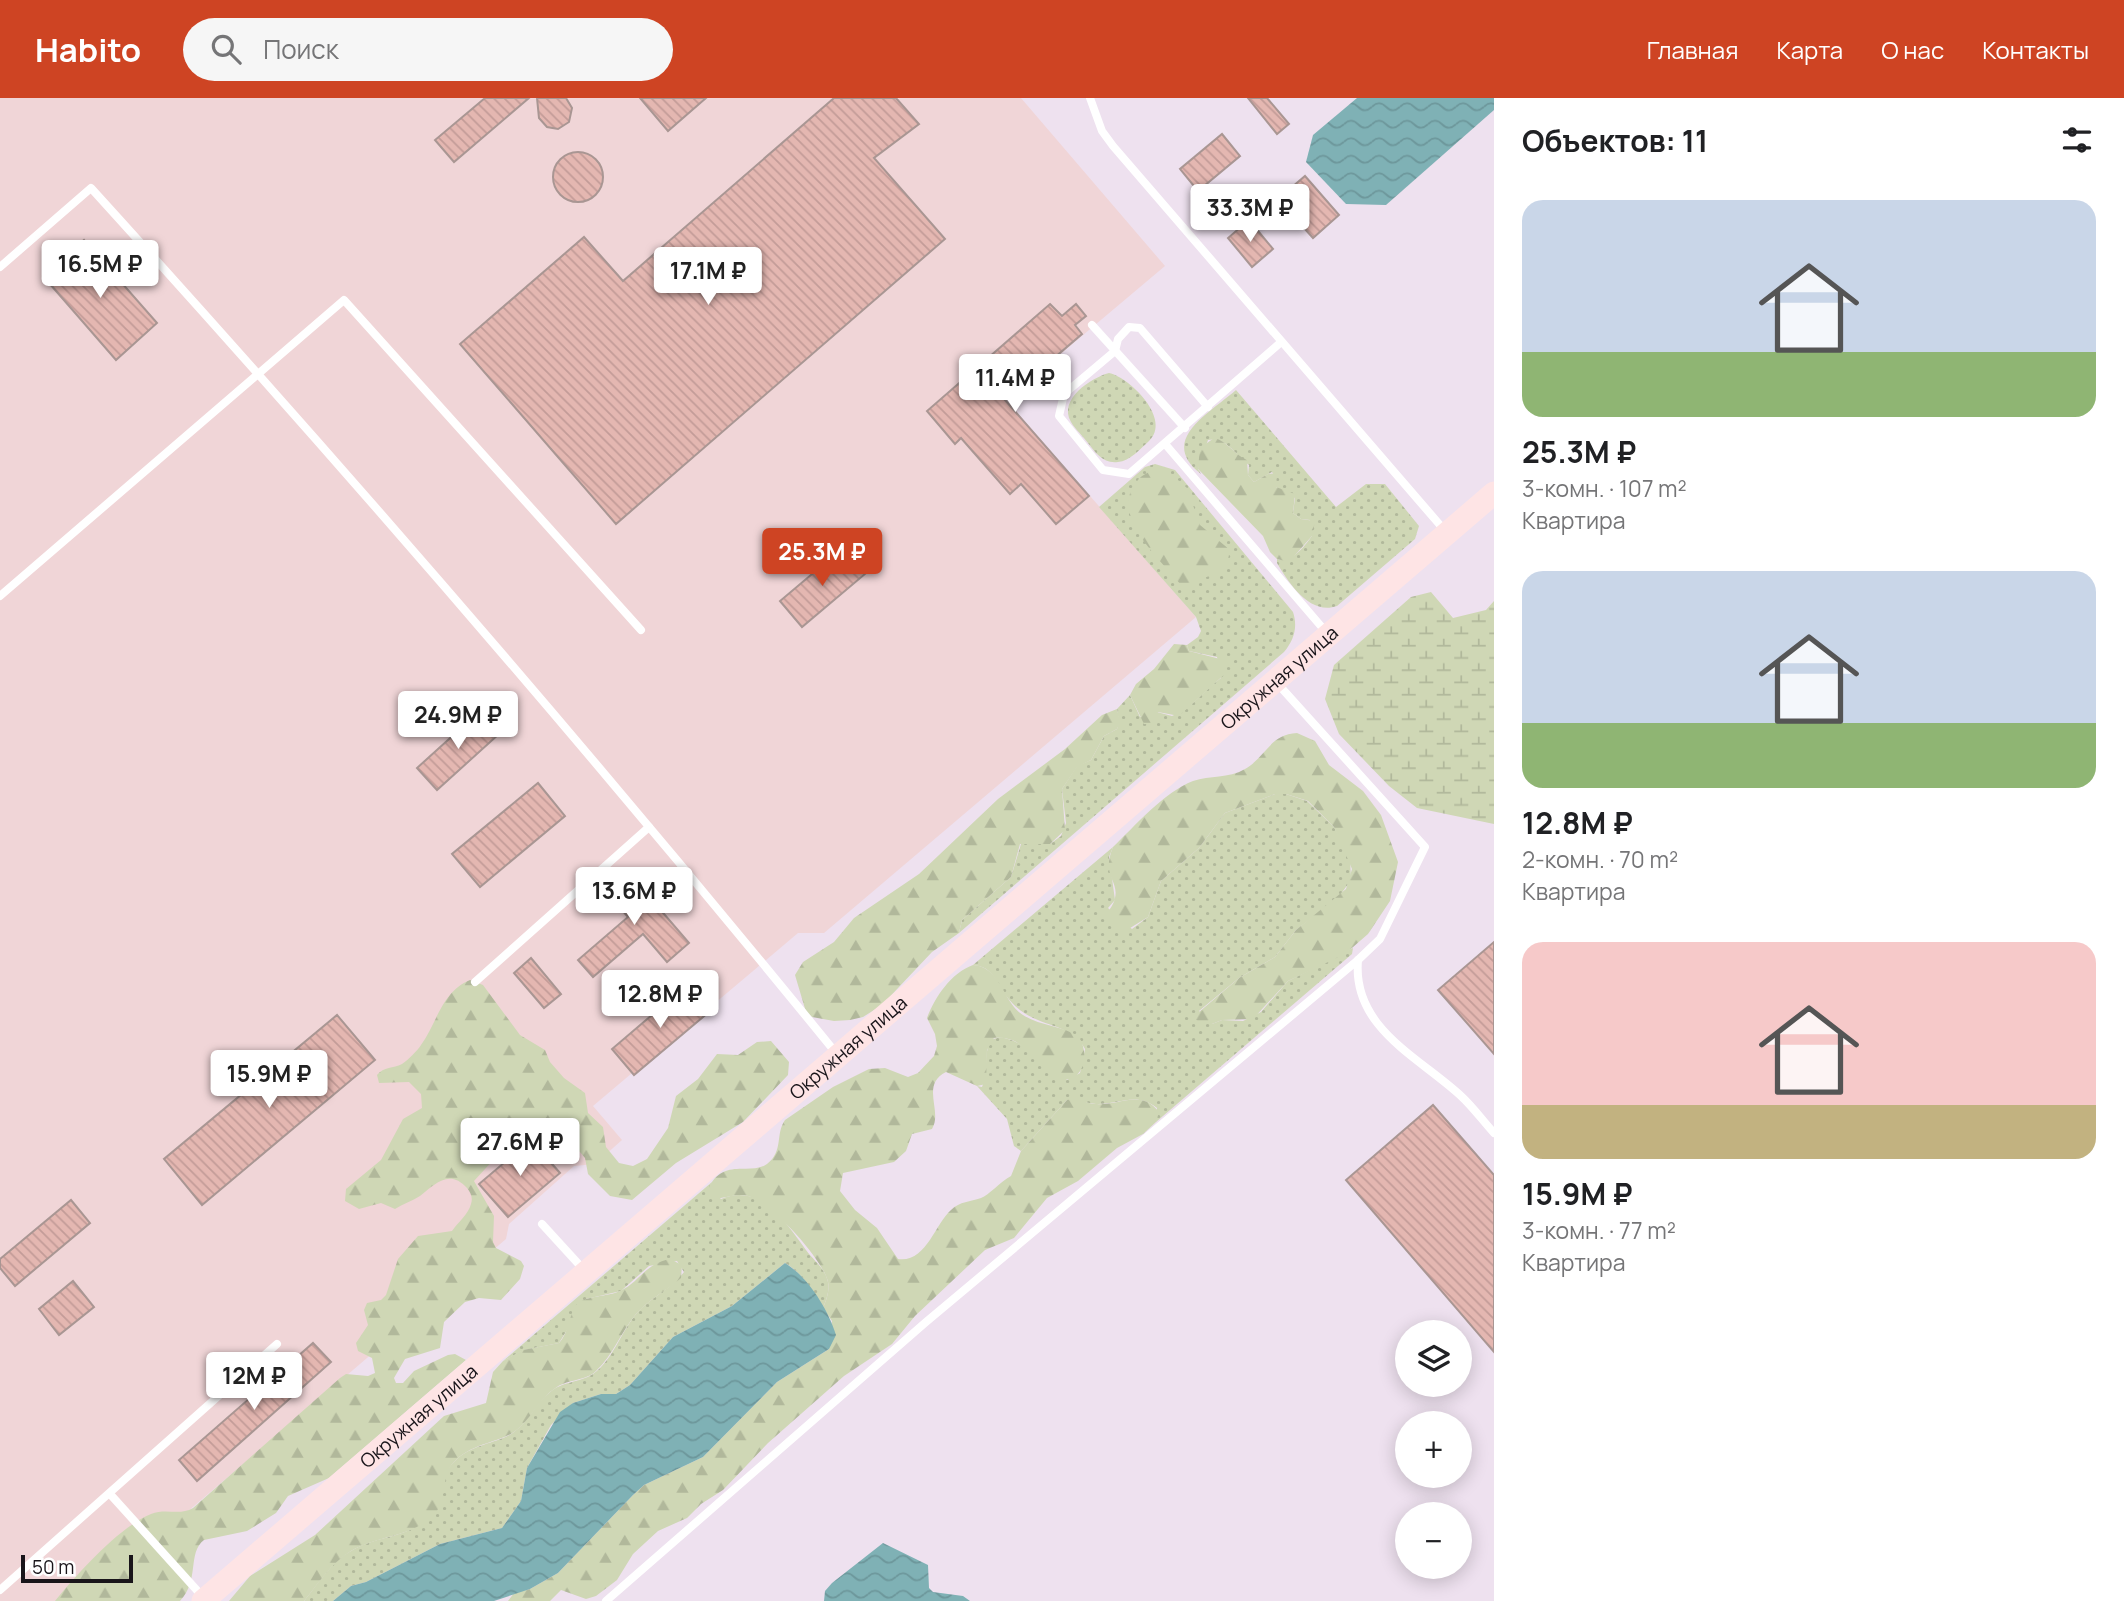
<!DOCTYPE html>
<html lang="ru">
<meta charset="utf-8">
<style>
:root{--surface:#fff;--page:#f6f6f6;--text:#202124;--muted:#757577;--accent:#ce4423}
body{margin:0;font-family:Manrope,sans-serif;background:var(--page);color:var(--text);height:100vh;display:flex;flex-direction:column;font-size:26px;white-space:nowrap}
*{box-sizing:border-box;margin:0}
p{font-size:23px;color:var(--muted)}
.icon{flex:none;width:38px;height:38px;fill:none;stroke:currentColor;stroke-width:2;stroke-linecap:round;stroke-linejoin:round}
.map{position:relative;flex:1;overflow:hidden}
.details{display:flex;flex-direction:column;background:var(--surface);width:630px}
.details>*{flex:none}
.controls{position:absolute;left:1395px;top:1222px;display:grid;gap:14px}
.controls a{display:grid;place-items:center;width:77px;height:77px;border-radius:50%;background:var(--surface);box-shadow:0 4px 18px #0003;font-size:35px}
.scale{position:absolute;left:21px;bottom:18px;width:112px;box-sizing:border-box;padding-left:7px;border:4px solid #19151a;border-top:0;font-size:19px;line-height:24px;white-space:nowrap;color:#19151a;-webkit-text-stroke:5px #fff;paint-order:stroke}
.price{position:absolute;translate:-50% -60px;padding:0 16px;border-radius:7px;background:#fff;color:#222;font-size:23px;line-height:46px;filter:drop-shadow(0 2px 4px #0008)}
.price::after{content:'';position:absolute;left:50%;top:42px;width:21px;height:16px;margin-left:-10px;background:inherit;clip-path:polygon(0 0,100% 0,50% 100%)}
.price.selected{background:var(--accent);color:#fff}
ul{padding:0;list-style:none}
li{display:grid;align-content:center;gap:14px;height:371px;padding:0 28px}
li span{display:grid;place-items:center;height:217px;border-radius:21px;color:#555}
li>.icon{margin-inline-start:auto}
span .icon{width:126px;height:126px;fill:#fffc;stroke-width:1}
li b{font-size:30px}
h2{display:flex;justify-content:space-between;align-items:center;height:84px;padding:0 28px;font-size:30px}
header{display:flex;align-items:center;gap:42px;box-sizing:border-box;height:98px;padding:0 35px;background:var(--accent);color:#fff}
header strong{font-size:33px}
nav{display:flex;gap:38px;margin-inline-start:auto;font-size:24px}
.search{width:490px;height:63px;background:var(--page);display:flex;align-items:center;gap:18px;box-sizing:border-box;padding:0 24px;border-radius:38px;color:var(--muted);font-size:26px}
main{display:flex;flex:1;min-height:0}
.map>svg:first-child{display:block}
.industrial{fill:#f0d5d7}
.grass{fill:url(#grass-dots)}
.forest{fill:url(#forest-firs)}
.wetland{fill:url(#wetland-marsh)}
.water{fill:url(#water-waves)}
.building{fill:url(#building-back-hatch);stroke:#a99693;stroke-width:2}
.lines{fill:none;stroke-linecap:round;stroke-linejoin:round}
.service{stroke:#fff;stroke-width:8}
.secondary{stroke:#fee4e5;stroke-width:23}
.labels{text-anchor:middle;stroke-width:5;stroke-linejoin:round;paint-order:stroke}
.street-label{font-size:19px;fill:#19151a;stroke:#fff}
</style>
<header>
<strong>Habito</strong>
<div class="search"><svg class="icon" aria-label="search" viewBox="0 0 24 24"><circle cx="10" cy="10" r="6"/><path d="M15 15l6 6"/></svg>Поиск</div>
<nav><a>Главная</a><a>Карта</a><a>О нас</a><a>Контакты</a></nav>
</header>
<main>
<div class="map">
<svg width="1494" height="1503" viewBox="0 0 1494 1503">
<defs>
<pattern id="grass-dots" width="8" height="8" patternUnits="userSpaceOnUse" patternTransform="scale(1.75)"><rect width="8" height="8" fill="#cfd7b5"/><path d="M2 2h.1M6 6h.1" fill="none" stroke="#b1b89b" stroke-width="1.8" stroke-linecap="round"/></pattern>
<pattern id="forest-firs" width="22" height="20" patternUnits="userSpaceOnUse" patternTransform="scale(1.75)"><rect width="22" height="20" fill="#cfd7b5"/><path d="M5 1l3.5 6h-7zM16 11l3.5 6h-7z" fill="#b1b89b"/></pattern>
<pattern id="wetland-marsh" width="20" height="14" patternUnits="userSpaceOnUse" patternTransform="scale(1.75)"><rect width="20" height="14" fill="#cfd7b5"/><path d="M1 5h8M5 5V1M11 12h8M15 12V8" fill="none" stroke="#b1b89b"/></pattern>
<pattern id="water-waves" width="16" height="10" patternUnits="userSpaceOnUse" patternTransform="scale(1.75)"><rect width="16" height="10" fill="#7fb1b5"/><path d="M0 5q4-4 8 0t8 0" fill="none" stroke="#6d979b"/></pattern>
<pattern id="building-back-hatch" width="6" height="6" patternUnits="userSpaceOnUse" patternTransform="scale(1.75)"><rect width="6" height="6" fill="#e4b7b1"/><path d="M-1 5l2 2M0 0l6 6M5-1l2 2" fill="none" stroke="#c39c98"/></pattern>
</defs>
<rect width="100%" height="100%" fill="#eee1ef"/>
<path class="industrial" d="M0 0H1021L1165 168 1006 302 1196 519 824 835H798L593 1008 622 1042 595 1066 574 1068 509 1126 506 1141 83 1503H0Z"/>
<g class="grass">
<path d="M1109 275C1131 280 1172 322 1149 343 1140 351 1130 363 1118 364 1103 366 1096 355 1088 345 1083 338 1075 331 1071 324 1058 301 1091 280 1109 275Z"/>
<path d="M1236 292 1336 409 1366 386H1385L1419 428 1415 441 1337 508C1310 518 1288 484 1277 465V461C1291 466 1304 449 1312 438L1310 422 1301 421 1293 415 1295 400 1276 389V380L1272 374 1254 384 1248 377 1249 367C1235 357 1226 338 1208 342L1198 371 1201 376C1157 342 1210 315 1236 292Z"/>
<path d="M1155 366 1175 372 1293 514C1298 529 1294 542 1284 554L959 835 962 822 1011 779 1021 746H1050L1061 738 1066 725 1062 691 1077 668 1091 662 1104 638 1117 631 1119 624 1117 611 1130 597 1140 619H1154L1157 614 1172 618C1192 610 1203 593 1221 580L1217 559 1189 553 1187 547 1198 539 1201 533 1196 519 1099 409 1145 369Z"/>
<path d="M1275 696H1286L1307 703 1334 729 1350 759 1351 782 1338 800 1296 832 1275 859 1239 880 1199 913 1212 926 1222 922 1243 923 1261 914 1288 883 1353 850 1352 856 1156 1024 1157 1010C1136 993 1119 1007 1096 1006 1086 1005 1077 1002 1067 1002L1021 1053 1014 1048 1007 1021 977 988 982 989C989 974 983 959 990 943 1010 928 1051 970 1067 982L1080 975 1085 951C1069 921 1033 933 1007 899 997 886 993 868 973 867L1113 749 1109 759 1115 802 1108 810 1132 831 1148 819 1161 783 1199 750 1225 715Z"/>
<path d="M712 1084 710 1089 721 1101C761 1084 786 1125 806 1152 814 1163 825 1170 828 1184 830 1192 826 1203 823 1210 812 1192 803 1176 785 1165L732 1208 673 1239 630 1287 616 1296H601L573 1305 551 1327 527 1370 521 1403 502 1430 440 1446 366 1484 351 1488 333 1503H304C318 1486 331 1464 351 1453 373 1439 404 1440 425 1423 454 1401 433 1381 457 1361 475 1345 497 1346 514 1334 530 1322 535 1306 549 1295 562 1283 579 1285 593 1276 613 1262 621 1234 636 1216 650 1199 672 1191 684 1174L677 1163 649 1168 621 1193 586 1201 559 1245 524 1252 503 1263Z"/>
</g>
<g class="forest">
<path d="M1214 340C1229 344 1233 356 1247 362L1248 377 1254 384 1268 376 1277 375 1276 389 1295 396 1293 415 1301 421 1315 423 1312 438 1289 464 1277 461 1270 454 1263 438 1198 371 1200 350Z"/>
<path d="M1158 372 1172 377 1187 390 1200 427 1230 452 1226 471 1197 483 1190 490 1181 487C1163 464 1110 419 1135 386 1140 378 1148 373 1158 372Z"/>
<path d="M1174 546 1187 547 1189 553 1224 562 1226 575 1179 618 1158 614 1152 626H1144L1130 597 1136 586 1154 571Z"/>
<path d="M1117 611 1120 624 1117 631 1104 638 1091 662 1077 669 1062 691 1065 732 1050 746H1020L1011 779 962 822 959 835 932 854 882 907 863 919 850 922 834 923 812 919 806 914 795 877 803 864 834 844 854 820 919 776 998 701 1065 651 1102 617Z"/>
<path d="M1297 635 1315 643 1329 667 1363 693 1381 717 1398 764 1390 803 1368 836 1345 856 1288 883 1253 921 1222 922 1212 926 1202 925 1192 920 1239 880 1275 859 1296 832 1346 791 1352 771 1334 729 1308 703 1286 696H1275L1225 715 1199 750 1161 783 1148 819 1122 835 1104 821C1107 814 1114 807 1115 800 1119 782 1101 778 1113 749 1135 728 1164 694 1193 683 1210 677 1228 681 1245 671 1266 659 1270 636 1297 635Z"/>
<path d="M973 867C996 868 1002 894 1014 909 1031 929 1059 925 1079 939 1087 952 1087 972 1072 981 1036 987 1036 936 994 940L987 952 986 986 977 988 946 974C920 987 943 1013 932 1031L912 1036 906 1053 894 1064 843 1075 840 1093 855 1112 877 1130 898 1161C926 1165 935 1126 951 1112 960 1103 970 1104 981 1100 989 1097 1000 1084 1011 1078L1021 1053 1067 1002C1078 999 1085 1005 1095 1006 1119 1008 1141 990 1159 1014L1156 1024 1143 1036 1117 1050 1078 1083 1047 1100 1014 1140 985 1152 915 1218 892 1246 844 1278 768 1345 723 1392 701 1406 687 1420 658 1433 633 1456 617 1482 596 1498 586 1501 561 1492 550 1503H508L514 1495 530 1491 558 1475 633 1397 644 1387 703 1359 777 1284 829 1251 832 1223 823 1210C826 1203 830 1192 828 1184 823 1161 771 1104 748 1098 734 1094 724 1103 711 1099L709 1089C724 1059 751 1078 767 1066 784 1053 775 1036 785 1022L833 989 869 971 885 970 908 979 918 975 934 958 937 948 935 936 927 920C935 899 951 875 973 867Z"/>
<path d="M470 882 483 887 520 937 545 952 550 964 564 980 585 995 588 1015 603 1029 606 1049 619 1065 633 1068 647 1061 668 1030 676 998 698 981 717 956 738 957 757 944 771 943 789 964 788 977 743 1024 676 1065 632 1102 610 1098 588 1076 585 1060 580 1054 559 1044 539 1029 517 1036 474 1083 494 1118 493 1144 496 1150 521 1163 524 1168 520 1181 501 1202 479 1200 465 1204 444 1224 440 1250 405 1261 394 1280 396 1285H403L414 1273 448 1257 455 1256 466 1262 329 1380 288 1398 276 1415 247 1433 204 1442C187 1455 200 1482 180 1503H55C77 1476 119 1429 151 1416 166 1410 180 1418 193 1410L340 1280 346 1276 368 1278 375 1275 372 1260 358 1253 356 1245 368 1227 364 1212 367 1205 381 1202 386 1197 398 1161 418 1138 452 1133C458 1124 468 1117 471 1106 473 1100 471 1095 467 1090 449 1070 434 1087 420 1098 412 1103 403 1106 395 1111L381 1105 359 1111 345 1103 346 1091 381 1062 403 1021 422 1010 421 996 409 984 379 985 377 977C384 968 393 971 402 966 408 962 417 953 421 947 437 925 442 893 470 882Z"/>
<path d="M670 1161 682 1167 681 1180C666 1193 649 1201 636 1216 621 1234 613 1257 596 1273 586 1283 569 1281 557 1289 539 1300 532 1321 514 1334 497 1345 475 1345 457 1361 438 1377 450 1401 433 1418 411 1439 376 1438 351 1453 331 1465 318 1486 304 1503H229L250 1478 315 1437 444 1318 486 1305 493 1274 503 1263 523 1252 559 1245C570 1233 570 1212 577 1206 588 1197 607 1199 620 1193 640 1184 644 1166 670 1161Z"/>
</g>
<path class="wetland" d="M1431 494 1453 520 1486 512 1494 503V726L1417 710 1389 688 1339 636 1325 601 1334 567 1411 499Z"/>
<g class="water">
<path d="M1357 0H1494V12L1386 107 1346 106 1306 64 1313 37Z"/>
<path d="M785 1165C808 1179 828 1211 836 1237L829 1251 777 1284 703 1359 644 1387 633 1397 558 1475 530 1491 494 1503H333L351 1488 366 1484 440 1446 502 1430 521 1403 527 1370 560 1314 573 1305 601 1296H616L630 1287 673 1239 732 1208Z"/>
<path d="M883 1445 928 1467 929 1490 933 1494 963 1498 970 1503H824L825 1493 832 1485Z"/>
</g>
<g class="building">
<path d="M485 0H529L454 64 435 42Z"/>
<path d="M537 0H566L572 10 569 24 558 31 547 29 539 20Z"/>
<path d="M640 0H706L668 33Z"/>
<path d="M834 0H896L919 26 874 60 945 141 616 426 460 246 584 139 623 183Z"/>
<path d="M1248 0H1267L1289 26 1277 36Z"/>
<path d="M1222 36 1240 58 1198 93 1180 71Z"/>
<circle cx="578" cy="79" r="25"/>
<path d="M1305 78 1339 117 1313 140 1278 101Z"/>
<path d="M1249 122 1273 151 1252 169 1228 140Z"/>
<path d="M84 142 157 225 116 262 43 178Z"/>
<path d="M1050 206 1062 218 1076 206 1086 218 1075 227 1082 236 1005 302 1089 398 1056 426 1021 386 1010 396 961 340 955 346 927 313Z"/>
<path d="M843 450 865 476 802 529 780 503Z"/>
<path d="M479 614 499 636 437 692 417 670Z"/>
<path d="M538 685 565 718 480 789 452 756Z"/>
<path d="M627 773 689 845 667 864 643 836 593 879 578 862 628 819 605 792Z"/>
<path d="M1494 844V956L1438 892Z"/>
<path d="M531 860 561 896 544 910 514 875Z"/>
<path d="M686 888 709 914 634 977 612 951Z"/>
<path d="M337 917 375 962 202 1107 164 1061Z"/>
<path d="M1433 1007 1494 1077V1254L1346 1082Z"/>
<path d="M531 1042 560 1075 508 1119 479 1086Z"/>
<path d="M71 1102 90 1125 15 1188 0 1170V1161Z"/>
<path d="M73 1183 94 1209 59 1237 39 1211Z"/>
<path d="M313 1245 331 1264 197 1383 179 1362Z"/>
</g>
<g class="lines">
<g class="service">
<path d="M1090 0 1102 33 1113 48 1446 434"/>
<path d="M0 169 91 90C347 372 596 660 836 955"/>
<path d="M1092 227 1185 330"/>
<path d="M1208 309 1140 230 1129 229 1118 241 1115 253 1064 296 1059 318 1103 372 1129 376 1280 245"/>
<path d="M1166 347 1326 534"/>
<path d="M0 498 344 202 641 532"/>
<path d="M1358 862C1352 930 1419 959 1461 998 1473 1009 1483 1023 1494 1035"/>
<path d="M475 884 649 729"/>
<path d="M542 1126 584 1172"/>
<path d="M110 1396 203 1499"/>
<path d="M0 1492 277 1246"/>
<path d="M606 1503 926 1224 1358 862 1380 841 1425 749 1277 585"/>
</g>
<path class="secondary" id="s1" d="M203 1503 1494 395"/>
</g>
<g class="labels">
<g class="street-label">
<text dy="7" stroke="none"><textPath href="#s1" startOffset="1418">Окружная улица</textPath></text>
<text dy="7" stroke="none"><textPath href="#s1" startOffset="850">Окружная улица</textPath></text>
<text dy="7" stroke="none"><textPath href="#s1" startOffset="284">Окружная улица</textPath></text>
</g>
</g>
</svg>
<div class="controls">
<a><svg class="icon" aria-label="layers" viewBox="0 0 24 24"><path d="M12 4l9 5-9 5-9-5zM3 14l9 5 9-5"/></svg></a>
<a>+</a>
<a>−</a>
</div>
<div class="scale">50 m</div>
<b class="price" style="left:1250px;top:146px">33.3M ₽</b>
<b class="price" style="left:100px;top:202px">16.5M ₽</b>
<b class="price" style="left:708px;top:209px">17.1M ₽</b>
<b class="price" style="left:1015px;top:316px">11.4M ₽</b>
<b class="price selected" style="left:822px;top:490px">25.3M ₽</b>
<b class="price" style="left:458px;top:653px">24.9M ₽</b>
<b class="price" style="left:634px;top:829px">13.6M ₽</b>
<b class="price" style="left:660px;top:932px">12.8M ₽</b>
<b class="price" style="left:269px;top:1012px">15.9M ₽</b>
<b class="price" style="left:520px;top:1080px">27.6M ₽</b>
<b class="price" style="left:254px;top:1314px">12M ₽</b>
</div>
<section class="details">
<h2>Объектов: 11<svg class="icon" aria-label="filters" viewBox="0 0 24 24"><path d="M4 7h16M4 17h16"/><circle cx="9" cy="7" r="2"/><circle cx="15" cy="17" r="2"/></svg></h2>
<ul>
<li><span style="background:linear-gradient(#c9d6e8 70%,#8fb573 0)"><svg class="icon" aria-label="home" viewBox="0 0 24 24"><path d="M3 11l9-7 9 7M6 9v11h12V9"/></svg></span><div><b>25.3M ₽</b><p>3-комн. · 107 m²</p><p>Квартира</p></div></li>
<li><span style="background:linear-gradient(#c9d6e8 70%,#8fb573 0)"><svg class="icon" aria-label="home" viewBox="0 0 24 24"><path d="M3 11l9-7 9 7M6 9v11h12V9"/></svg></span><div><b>12.8M ₽</b><p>2-комн. · 70 m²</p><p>Квартира</p></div></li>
<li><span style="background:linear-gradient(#f6c9c9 75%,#c2b280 0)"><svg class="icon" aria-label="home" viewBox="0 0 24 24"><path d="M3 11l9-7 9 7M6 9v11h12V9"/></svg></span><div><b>15.9M ₽</b><p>3-комн. · 77 m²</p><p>Квартира</p></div></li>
</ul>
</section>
</main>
